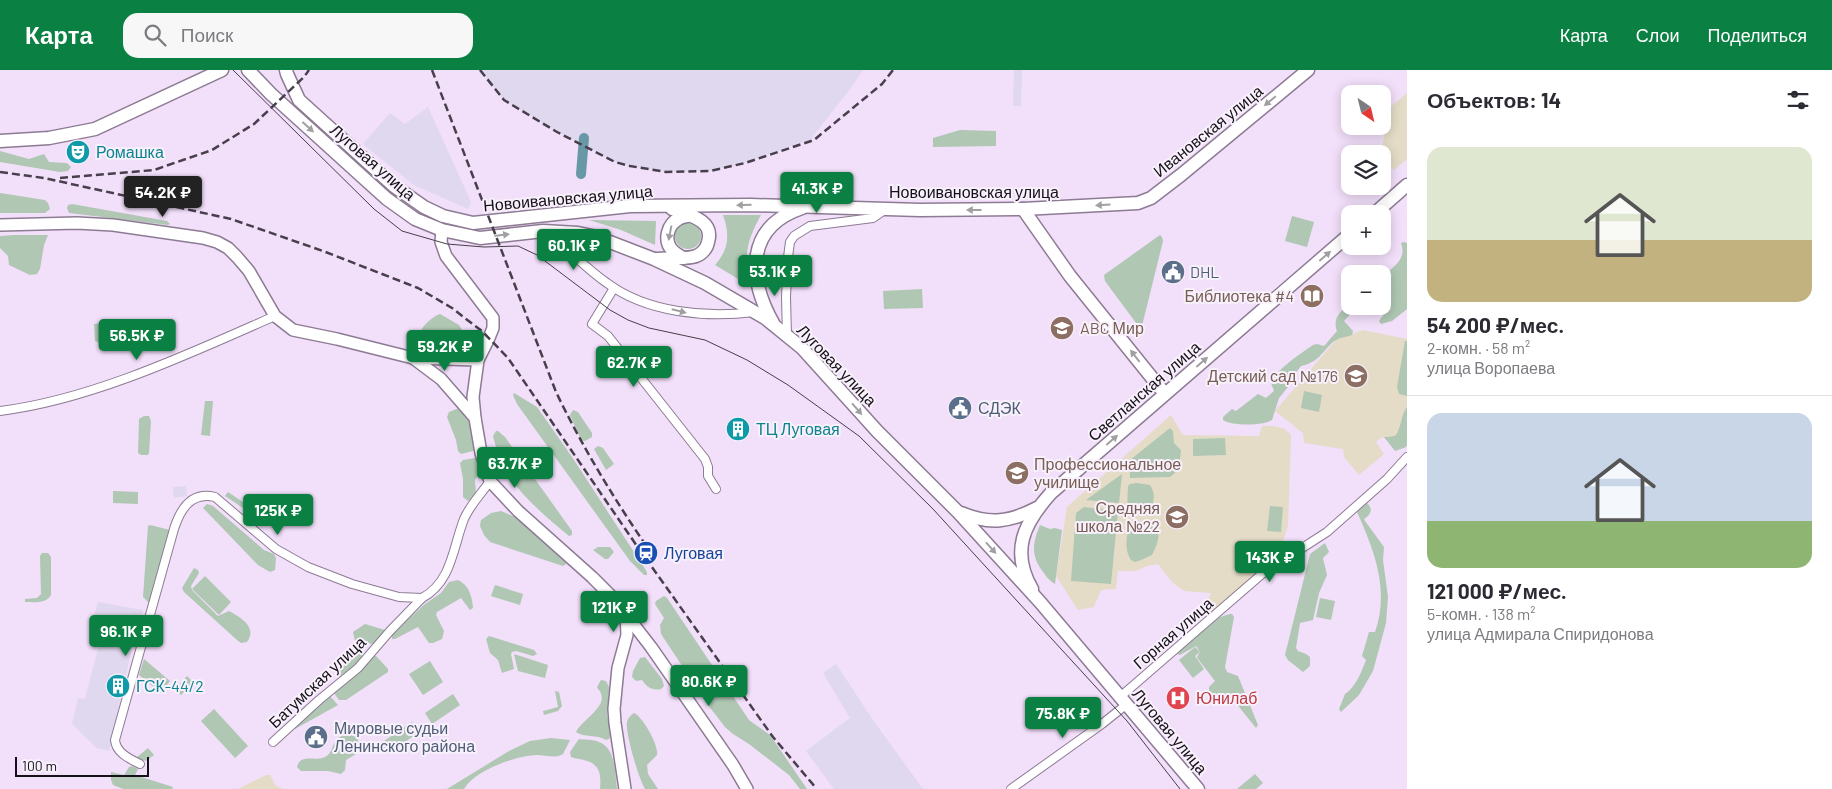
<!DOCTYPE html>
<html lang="ru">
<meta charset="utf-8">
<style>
:root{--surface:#fff;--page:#f7f7f7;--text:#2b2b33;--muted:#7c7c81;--line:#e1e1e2;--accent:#0b8043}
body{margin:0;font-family:Barlow,sans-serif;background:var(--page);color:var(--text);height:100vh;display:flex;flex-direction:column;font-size:19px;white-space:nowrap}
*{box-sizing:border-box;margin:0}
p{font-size:16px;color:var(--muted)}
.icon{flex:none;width:28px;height:28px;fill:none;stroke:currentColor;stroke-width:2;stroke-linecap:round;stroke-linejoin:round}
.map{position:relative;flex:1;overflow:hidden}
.panel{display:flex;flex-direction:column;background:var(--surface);width:425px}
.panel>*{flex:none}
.needle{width:32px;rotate:145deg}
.tools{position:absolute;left:1341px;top:15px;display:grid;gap:10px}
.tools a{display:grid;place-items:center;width:50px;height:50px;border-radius:10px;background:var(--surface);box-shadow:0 2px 12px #0003;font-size:25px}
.scale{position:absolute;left:15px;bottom:12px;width:134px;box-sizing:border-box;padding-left:5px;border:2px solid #161019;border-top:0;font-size:14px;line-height:18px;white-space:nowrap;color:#161019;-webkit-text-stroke:4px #f8f1fc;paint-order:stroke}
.price{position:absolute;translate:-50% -42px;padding:0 11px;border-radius:5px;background:var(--accent);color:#fff;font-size:16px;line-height:32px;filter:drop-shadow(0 1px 2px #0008)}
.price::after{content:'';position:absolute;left:50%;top:30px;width:15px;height:11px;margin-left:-8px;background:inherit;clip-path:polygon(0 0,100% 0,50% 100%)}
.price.on{background:#222;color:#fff}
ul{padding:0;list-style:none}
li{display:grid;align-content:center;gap:10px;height:265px;padding:0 20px}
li+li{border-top:1px solid var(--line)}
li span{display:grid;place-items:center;height:155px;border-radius:15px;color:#555}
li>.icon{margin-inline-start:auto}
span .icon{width:90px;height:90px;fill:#fffc;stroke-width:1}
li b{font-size:21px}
h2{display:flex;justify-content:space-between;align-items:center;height:60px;padding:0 20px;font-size:21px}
header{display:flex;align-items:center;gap:30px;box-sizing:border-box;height:70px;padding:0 25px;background:var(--accent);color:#fff}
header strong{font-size:24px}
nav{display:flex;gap:28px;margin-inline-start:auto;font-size:18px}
.search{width:350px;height:45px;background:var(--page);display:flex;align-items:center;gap:12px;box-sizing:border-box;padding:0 18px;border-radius:15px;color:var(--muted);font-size:19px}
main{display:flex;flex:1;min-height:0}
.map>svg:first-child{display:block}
.industrial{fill:#e0d8ee}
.education{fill:#e4dcc7}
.green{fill:#afc7b3}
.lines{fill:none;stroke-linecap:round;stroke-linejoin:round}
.canal{stroke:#6898a6;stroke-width:10}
.street-casing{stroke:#8d7b94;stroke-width:10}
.secondary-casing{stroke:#8d7b94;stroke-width:14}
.primary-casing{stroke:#8d7b94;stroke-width:15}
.street{stroke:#fff;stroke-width:8}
.secondary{stroke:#fff;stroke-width:11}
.primary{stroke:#fff;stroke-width:12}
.tram{stroke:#483f4c;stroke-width:1}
.rail{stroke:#483f4c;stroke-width:2.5;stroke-dasharray:8 4;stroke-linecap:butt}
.oneway{fill:#a29fa3}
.labels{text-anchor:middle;stroke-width:4;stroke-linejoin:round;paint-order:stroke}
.street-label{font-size:16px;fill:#161019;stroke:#f8f1fc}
.culture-label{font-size:16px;fill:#0d838f;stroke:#f8f1fc;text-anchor:start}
.service-label{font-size:16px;fill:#4e5e75;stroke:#f8f1fc;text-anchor:start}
.education-label{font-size:16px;fill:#785e54;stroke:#f8f1fc;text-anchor:end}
.transit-label{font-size:16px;fill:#164399;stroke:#f8f1fc;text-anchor:start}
.health-label{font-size:16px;fill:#be3a42;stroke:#f8f1fc;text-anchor:start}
</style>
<header>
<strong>Карта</strong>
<div class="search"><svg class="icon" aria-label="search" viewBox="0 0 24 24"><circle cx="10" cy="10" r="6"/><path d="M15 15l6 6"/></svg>Поиск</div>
<nav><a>Карта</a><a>Слои</a><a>Поделиться</a></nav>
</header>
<main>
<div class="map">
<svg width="1407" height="719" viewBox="0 0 1407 719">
<rect width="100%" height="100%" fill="#f2dffa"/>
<g class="industrial">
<path d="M480 0H863L850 19 811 69 745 93 710 101 666 102 630 96 615 92 557 62 504 30Z"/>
<path d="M1014 0H1022L1021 36H1013Z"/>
<path d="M428 37 471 132 468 139 414 115 363 74 390 43 405 54Z"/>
<path d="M186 416 187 426 174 428 173 417Z"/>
<path d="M98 532 143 540 141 551H138L109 681 97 678 72 654 78 628 85 629 101 567 90 560Z"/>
<path d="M836 594 875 653 923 719H834L806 681 850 648 823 603Z"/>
</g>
<g class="education">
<path d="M1407 23V89L1394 100 1381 84 1389 38Z"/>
<path d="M1363 260 1407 269V374L1406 377 1382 367 1376 372 1384 384 1359 405 1344 387 1343 379 1304 373 1303 363 1275 341 1336 270Z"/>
<path d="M1171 345 1183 365 1259 366 1262 356H1274L1285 359 1291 365 1288 456 1281 477 1271 492 1212 541 1206 534 1211 523 1184 521 1172 512 1158 494 1148 496 1135 501H1118L1116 519 1101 520 1094 537 1078 540 1056 506 1067 437Z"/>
<path d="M266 705H270L276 716 283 719H238Z"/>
</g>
<g class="green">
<path d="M960 60 996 61V76L933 77V68Z"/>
<path d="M0 81 29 89 44 84 49 92 67 93 71 97 68 101 60 102 0 92Z"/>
<path d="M0 123 45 130 48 133 50 139 45 143H0Z"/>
<path d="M72 134 167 151 170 154 168 155 69 143 67 138 68 135Z"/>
<path d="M723 145H761C746 172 745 184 748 215L715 195C729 179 730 165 723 145Z"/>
<path d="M1292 146 1314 152 1307 177 1285 171Z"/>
<path d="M589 150 656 151 655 175 621 160Z"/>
<circle cx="688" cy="166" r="13"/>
<path d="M14 165H48L44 175 40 199 37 204 30 205 9 195 8 186 0 178V166Z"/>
<path d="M1160 165 1162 167 1163 171 1142 256 1139 257 1105 211 1104 205Z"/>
<path d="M1404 172 1407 173V239L1392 251 1381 254 1379 251C1383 244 1390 241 1391 232L1385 218 1383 207C1394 195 1407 190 1401 173Z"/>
<path d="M922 219 923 238 884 239 883 221Z"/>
<path d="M1350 233V236H1358L1344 251 1353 261 1352 265C1346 267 1338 268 1333 272 1321 283 1319 292 1301 296L1294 305 1293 311 1279 328 1272 350C1263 356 1231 356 1223 350V347L1232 339 1236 341 1258 324 1266 328 1274 321 1271 313C1279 297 1299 285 1313 275L1317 274 1324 276 1337 261C1332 248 1341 241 1350 233Z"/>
<path d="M440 244 459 255 462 260C459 279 433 275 421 270L419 263C425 254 430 248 440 244Z"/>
<path d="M103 253 107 271 99 273 95 271 94 254Z"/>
<path d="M1405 271H1407V326L1399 324 1397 317Z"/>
<path d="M1304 321 1322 325 1319 342 1301 338Z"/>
<path d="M514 323 537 337 572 387 647 502V505H644L630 491 517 334 513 325Z"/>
<path d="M205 331H213L210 366 201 365Z"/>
<path d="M1407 337V375L1406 377 1395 381 1384 367C1387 367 1393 367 1396 365 1401 359 1401 344 1407 337Z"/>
<path d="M459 338 467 346 475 377 473 381 461 384 458 381 456 370 447 347 449 342Z"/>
<path d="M573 340 578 342 592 363V367L585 371 581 370 570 345Z"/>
<path d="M144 346H149L151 351 149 383 148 385H141L138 383 139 349Z"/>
<path d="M1170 358 1173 361 1174 373 1181 380C1180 390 1180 401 1170 407L1130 408V390Z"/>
<path d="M496 361H498L505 367 572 461V465L569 466C548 449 518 423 504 399 499 389 496 377 493 366Z"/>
<path d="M1225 368 1226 385 1193 386V369Z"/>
<path d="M598 376 603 378 614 394 606 400 594 379Z"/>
<path d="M475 388H477L481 401 475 410 476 426 468 431 463 427V409L460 393 463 390Z"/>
<path d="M1122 404 1119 433 1086 430Z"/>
<path d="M1137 413 1150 415C1161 431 1146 456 1127 441L1128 416 1130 414Z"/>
<path d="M113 421 138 422V434L113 433Z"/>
<path d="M228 422 252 438 249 442 225 426Z"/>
<path d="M1366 432C1374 439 1371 444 1364 449L1365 451 1384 477 1383 490 1388 527 1386 553 1373 601 1359 625 1341 642 1339 639 1345 624C1355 618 1362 601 1366 590L1362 586 1369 562H1375C1390 520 1374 480 1357 442V439Z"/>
<path d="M207 434 213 436 264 480 274 484 276 488 275 500 270 502 258 495 205 440 203 438Z"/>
<path d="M1270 436 1283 437 1281 462 1267 461Z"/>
<path d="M1084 437 1118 441 1111 514 1071 511 1076 443Z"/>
<path d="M501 441 515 447 565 492 566 494 563 496 490 472 484 465 480 456 481 450 491 443Z"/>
<path d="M1134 452C1162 450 1163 464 1152 485L1141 490 1135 492 1131 490C1124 480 1125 461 1134 452Z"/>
<path d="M150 455 170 460 150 534 143 527 148 456Z"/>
<path d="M1040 455 1050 459 1055 458 1062 460 1055 514C1050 511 1047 508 1044 503 1031 487 1032 474 1040 455Z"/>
<path d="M1325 473 1329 482 1323 488 1327 505 1319 523 1313 550 1300 553 1296 578 1298 581 1306 584 1310 587V596L1303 602 1288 590 1285 585 1310 484Z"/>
<path d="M598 477H610L614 482 608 489H605L593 480Z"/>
<path d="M42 483H48L51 487V525C46 534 34 532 25 532V529L37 528 41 524 40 486Z"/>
<path d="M194 498 198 500 199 503 191 516 192 520 218 546 229 541C240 547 258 557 247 572L241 573 237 570 184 522 182 518Z"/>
<path d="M205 506 231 532 219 545 192 519Z"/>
<path d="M458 510C469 515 472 526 473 538L470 540 461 528 437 542 436 545 444 561 442 569 433 573H429L418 557 395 569H392V564L425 534 441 523 449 512Z"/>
<path d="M495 515 523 524 520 535 491 526Z"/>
<path d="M664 526 667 528 749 650 770 665 807 719H800L789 705 749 674 733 664 725 657 708 635 661 564 660 555 664 548 655 534 656 531Z"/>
<path d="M1320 528 1335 531 1331 550 1316 547Z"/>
<path d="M1230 544H1232L1234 547 1225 597 1227 602 1238 606 1258 655 1256 658 1228 623 1216 630 1209 622V617L1215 611 1198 589 1197 587 1200 582 1196 576 1180 585 1177 584 1178 580 1220 547Z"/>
<path d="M365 554 385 560 373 574 355 571 353 562Z"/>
<path d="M489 566 534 580 537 584 533 586 516 581 512 582 511 584 514 599 502 603 498 590 490 583 486 569Z"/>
<path d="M1195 577 1200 582 1195 586 1204 599 1193 608 1179 590Z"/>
<path d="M350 579 364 581 365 584 355 596 339 607 333 594Z"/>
<path d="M514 584 548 595 545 608 518 601Z"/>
<path d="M373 586H376L388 599V602L346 630H339L334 623 335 621Z"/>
<path d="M645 587 662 609 664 616 661 619C652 621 647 617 642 610L636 611 632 607 633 601 640 588Z"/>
<path d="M144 589 170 611 161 623 139 605Z"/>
<path d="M430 591 443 612 423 625 409 604Z"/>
<path d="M187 606 193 612 181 625 175 619Z"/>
<path d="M601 610 606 611 609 617 607 645 611 665 609 669 606 670C597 664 584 668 576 662 581 651 607 637 601 624 601 621 598 620 597 617Z"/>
<path d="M555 621 559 622 562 636 558 641 544 645 543 641 558 637Z"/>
<path d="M453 624 460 635 432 654 425 643Z"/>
<path d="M330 626 338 635 295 659 291 660Z"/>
<path d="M214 639 248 676 235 688 201 651Z"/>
<path d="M634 643C642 646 659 675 657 685L647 695 648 704 658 719H645C639 709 625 663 627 652 628 648 630 646 634 643Z"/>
<path d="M412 652 419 662 388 684 381 673Z"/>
<path d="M349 664 356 667 360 674 356 684 346 690 345 700 341 704 328 701H301L297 697C301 683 314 692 325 687 336 682 329 667 349 664Z"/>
<path d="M551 668 570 670 563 684C555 689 546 685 537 685 515 686 475 700 464 719H447L509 681 530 671Z"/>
<path d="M579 669C585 670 593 669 599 672 616 678 615 704 617 719H600C601 707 601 695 587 691 582 689 576 689 571 687L570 682Z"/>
<path d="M148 678 154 685 146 691 136 688Z"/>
<path d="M132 696 138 699 135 705 173 717 172 719H123L113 715 111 710V702L124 705 129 697Z"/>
<path d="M1255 704 1263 713 1256 719H1237Z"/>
</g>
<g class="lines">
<path class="canal" d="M581 104 584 68"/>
<g class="street-casing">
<g id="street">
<path d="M545 162C567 177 585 198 607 213 647 243 707 248 754 242"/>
<path d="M614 218 592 254 608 266 705 389 708 397V406L716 419"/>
<path d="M787 266 786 227 788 187 790 172 794 166 810 156 873 148 886 139"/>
<path d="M0 341C91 330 191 283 275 246"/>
<path d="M1120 627 1262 504 1327 462 1387 409 1407 387"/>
<path d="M273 672 319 630 358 598 390 561 422 528"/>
<path d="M140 694C130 689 116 683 115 670L174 459C180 440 191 421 215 427L276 479 308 497 352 514 399 527 422 528C452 512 453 477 464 449 470 435 482 423 490 411"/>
<path d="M1011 719 1102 654 1127 634"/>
</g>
</g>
<g class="secondary-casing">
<g id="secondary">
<path d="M0 155 77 153 113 155 203 168 217 172 228 178 237 187 249 201 275 246 293 260 337 269 413 288 478 290"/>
<path d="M442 160 441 172 446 186 493 248V258L489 268 478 290 473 327 475 348 481 383 490 411 518 441 592 507 614 529 651 577 733 695 747 719"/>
<path d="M413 288 441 309 475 348"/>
<path d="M625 719 615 653 614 639 618 598 627 565 626 545"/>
</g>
</g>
<g class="primary-casing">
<g id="primary">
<path d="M248 0 271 24 367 111 387 129 415 149 442 160 480 168 543 161 578 163 597 167 654 189 705 213 765 248 802 278 877 361 958 442 1040 532 1198 719"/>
<path d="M286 0 287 4 299 30 394 116 424 137 443 146 473 153 630 136 751 135 920 140 1023 139 1138 133 1151 128 1181 105 1308 0"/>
<path d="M0 71 49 68 95 59 222 0"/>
<path d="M1023 139 1070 206 1165 324"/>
<path d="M1374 144 1407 115"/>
<path d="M683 188C680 186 676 184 673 181 663 171 667 154 680 148 684 146 688 146 692 145"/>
<path d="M656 189C665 188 690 189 696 186 702 184 707 178 708 172 715 149 687 145 672 139"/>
<path d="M773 253C748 208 745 157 802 138"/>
<path d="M961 443C990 455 1010 452 1037 438"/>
<path d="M1032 519C1010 481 1024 453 1051 423L1350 164"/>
</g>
</g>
<use href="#street" class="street"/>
<use href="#secondary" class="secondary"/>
<use href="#primary" class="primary"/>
<path class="tram" d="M233 0 374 139 402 161 447 174 484 177 518 176 537 185 610 240 628 250 649 258 705 270 747 290 788 315 859 366 933 439 986 497 1127 651 1180 719"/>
<g class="rail">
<path d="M432 0 556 322C584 380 617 434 654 487"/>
<path d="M480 0 504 30 557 62 615 92 630 96 666 102 710 101 745 93 814 70 882 14 893 0"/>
<path d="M0 102 44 108 231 149 323 181 418 218 452 238 470 252 482 261 508 288 639 479 773 667 816 718"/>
<path d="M60 108 154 100 212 80 254 54 304 7 309 0"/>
</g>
</g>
<defs><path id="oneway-solid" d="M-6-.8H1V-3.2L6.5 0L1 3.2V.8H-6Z" transform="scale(1.25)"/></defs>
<g class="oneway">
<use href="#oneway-solid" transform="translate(1270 31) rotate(140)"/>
<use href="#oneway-solid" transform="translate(308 57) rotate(42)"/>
<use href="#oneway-solid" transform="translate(744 135) rotate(178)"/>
<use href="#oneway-solid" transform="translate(1103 135) rotate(177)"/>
<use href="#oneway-solid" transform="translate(974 140) rotate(180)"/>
<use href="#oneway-solid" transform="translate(670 163) rotate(101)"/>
<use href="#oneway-solid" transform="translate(502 165) rotate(-7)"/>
<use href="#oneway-solid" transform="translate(1325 186) rotate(-41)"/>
<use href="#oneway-solid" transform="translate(679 241) rotate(14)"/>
<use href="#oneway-solid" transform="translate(1135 286) rotate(-128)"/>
<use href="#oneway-solid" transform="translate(1202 292) rotate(-41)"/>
<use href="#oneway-solid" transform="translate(857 339) rotate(49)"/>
<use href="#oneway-solid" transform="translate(1112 370) rotate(-41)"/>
<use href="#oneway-solid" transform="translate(991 478) rotate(48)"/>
</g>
<defs>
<g id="theatre-disc" transform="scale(1.25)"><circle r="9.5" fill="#0f9aa8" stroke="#f8f1fc"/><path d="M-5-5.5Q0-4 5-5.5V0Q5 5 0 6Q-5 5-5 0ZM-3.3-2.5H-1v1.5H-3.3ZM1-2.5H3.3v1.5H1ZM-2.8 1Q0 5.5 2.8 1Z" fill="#fff"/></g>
<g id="civic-disc" transform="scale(1.25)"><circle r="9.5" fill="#5c6f8a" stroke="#f8f1fc"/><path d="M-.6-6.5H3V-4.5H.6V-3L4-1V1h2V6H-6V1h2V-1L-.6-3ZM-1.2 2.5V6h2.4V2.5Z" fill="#fff"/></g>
<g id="library-disc" transform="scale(1.25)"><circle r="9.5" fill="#8d6e63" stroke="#f8f1fc"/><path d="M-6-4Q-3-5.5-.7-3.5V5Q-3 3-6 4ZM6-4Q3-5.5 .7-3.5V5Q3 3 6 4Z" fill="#fff"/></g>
<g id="school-disc" transform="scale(1.25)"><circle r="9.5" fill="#8d6e63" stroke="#f8f1fc"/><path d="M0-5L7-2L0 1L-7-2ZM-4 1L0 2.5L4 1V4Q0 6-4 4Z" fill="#fff"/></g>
<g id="building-disc" transform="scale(1.25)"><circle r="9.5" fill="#0f9aa8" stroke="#f8f1fc"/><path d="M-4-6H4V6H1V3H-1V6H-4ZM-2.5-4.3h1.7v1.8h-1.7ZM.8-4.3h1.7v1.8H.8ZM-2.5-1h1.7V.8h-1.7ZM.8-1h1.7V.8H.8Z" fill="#fff"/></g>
<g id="university-disc" transform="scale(1.25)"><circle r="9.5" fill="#8d6e63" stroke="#f8f1fc"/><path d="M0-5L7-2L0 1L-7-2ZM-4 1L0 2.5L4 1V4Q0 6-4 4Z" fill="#fff"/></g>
<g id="station-disc" transform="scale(1.25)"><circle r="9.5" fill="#1a4fb4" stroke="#f8f1fc"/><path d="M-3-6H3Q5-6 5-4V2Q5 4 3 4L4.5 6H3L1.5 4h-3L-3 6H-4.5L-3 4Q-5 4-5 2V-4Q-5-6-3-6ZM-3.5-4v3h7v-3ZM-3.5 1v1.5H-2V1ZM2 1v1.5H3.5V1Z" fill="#fff"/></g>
<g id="hospital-disc" transform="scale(1.25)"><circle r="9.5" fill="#e0444e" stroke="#f8f1fc"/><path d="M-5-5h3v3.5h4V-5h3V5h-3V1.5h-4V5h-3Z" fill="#fff"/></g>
</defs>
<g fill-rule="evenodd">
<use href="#theatre-disc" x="78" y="82"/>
<use href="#civic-disc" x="1173" y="202"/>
<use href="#library-disc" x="1312" y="226"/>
<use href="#school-disc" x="1062" y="258"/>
<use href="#school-disc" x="1356" y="306"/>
<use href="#civic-disc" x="960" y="338"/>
<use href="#building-disc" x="738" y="359"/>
<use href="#university-disc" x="1017" y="403"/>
<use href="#school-disc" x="1177" y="447"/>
<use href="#station-disc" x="646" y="483"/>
<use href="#building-disc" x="118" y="616"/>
<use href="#hospital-disc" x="1178" y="628"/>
<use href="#civic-disc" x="316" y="667"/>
</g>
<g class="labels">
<g class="street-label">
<text transform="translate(1208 61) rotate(-39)" y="6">Ивановская улица</text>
<text transform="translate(373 92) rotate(41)" y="6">Луговая улица</text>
<text x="974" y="128">Новоивановская улица</text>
<text transform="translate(568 128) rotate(-5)" y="6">Новоивановская улица</text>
<text transform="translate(837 295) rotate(46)" y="6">Луговая улица</text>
<text transform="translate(1144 321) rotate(-41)" y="6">Светланская улица</text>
<text transform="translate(1173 563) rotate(-41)" y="6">Горная улица</text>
<text transform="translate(317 612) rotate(-43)" y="6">Батумская улица</text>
<text transform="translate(1170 661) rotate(50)" y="6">Луговая улица</text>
</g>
<g class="culture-label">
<text x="96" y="88">Ромашка</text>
<text x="756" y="365">ТЦ Луговая</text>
<text x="136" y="622">ГСК-44/2</text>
</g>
<g class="service-label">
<text x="1190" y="208">DHL</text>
<text x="978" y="344">СДЭК</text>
<text x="334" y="664">Мировые судьи<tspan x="334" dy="18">Ленинского района</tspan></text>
</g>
<g class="education-label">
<text x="1294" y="232">Библиотека #4</text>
<text x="1080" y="264" text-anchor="start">ABC Мир</text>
<text x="1338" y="312">Детский сад №176</text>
<text x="1034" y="400" text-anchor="start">Профессиональное<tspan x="1034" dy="18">училище</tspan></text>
<text x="1160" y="444">Средняя<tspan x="1160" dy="18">школа №22</tspan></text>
</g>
<g class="transit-label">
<text x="664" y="489">Луговая</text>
</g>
<g class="health-label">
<text x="1196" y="634">Юнилаб</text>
</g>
</g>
</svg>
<div class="tools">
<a><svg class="needle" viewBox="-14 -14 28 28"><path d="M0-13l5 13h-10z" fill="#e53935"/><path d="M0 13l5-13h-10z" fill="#7c7c81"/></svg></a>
<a><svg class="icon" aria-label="layers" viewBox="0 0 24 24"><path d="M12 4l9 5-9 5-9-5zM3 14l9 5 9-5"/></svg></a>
<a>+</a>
<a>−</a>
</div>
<div class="scale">100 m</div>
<b class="price" style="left:817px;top:144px">41.3K ₽</b>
<b class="price on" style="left:163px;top:148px">54.2K ₽</b>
<b class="price" style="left:574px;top:201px">60.1K ₽</b>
<b class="price" style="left:775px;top:227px">53.1K ₽</b>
<b class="price" style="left:137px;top:291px">56.5K ₽</b>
<b class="price" style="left:445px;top:302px">59.2K ₽</b>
<b class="price" style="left:634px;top:318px">62.7K ₽</b>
<b class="price" style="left:515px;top:419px">63.7K ₽</b>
<b class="price" style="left:278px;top:466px">125K ₽</b>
<b class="price" style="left:1270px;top:513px">143K ₽</b>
<b class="price" style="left:614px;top:563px">121K ₽</b>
<b class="price" style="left:126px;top:587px">96.1K ₽</b>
<b class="price" style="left:709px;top:637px">80.6K ₽</b>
<b class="price" style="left:1063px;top:669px">75.8K ₽</b>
</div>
<section class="panel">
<h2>Объектов: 14<svg class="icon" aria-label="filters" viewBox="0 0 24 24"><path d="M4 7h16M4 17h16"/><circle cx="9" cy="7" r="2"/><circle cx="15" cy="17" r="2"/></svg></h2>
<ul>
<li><span style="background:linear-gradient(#dfe7d0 60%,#c2b280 0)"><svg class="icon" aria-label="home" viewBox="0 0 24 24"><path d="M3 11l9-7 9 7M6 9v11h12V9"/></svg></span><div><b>54 200 ₽/мес.</b><p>2-комн. · 58 m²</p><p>улица Воропаева</p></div></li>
<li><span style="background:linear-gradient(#c9d6e8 70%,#8fb573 0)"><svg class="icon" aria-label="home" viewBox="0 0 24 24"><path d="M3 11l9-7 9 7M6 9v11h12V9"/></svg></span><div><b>121 000 ₽/мес.</b><p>5-комн. · 138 m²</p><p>улица Адмирала Спиридонова</p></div></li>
</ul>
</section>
</main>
